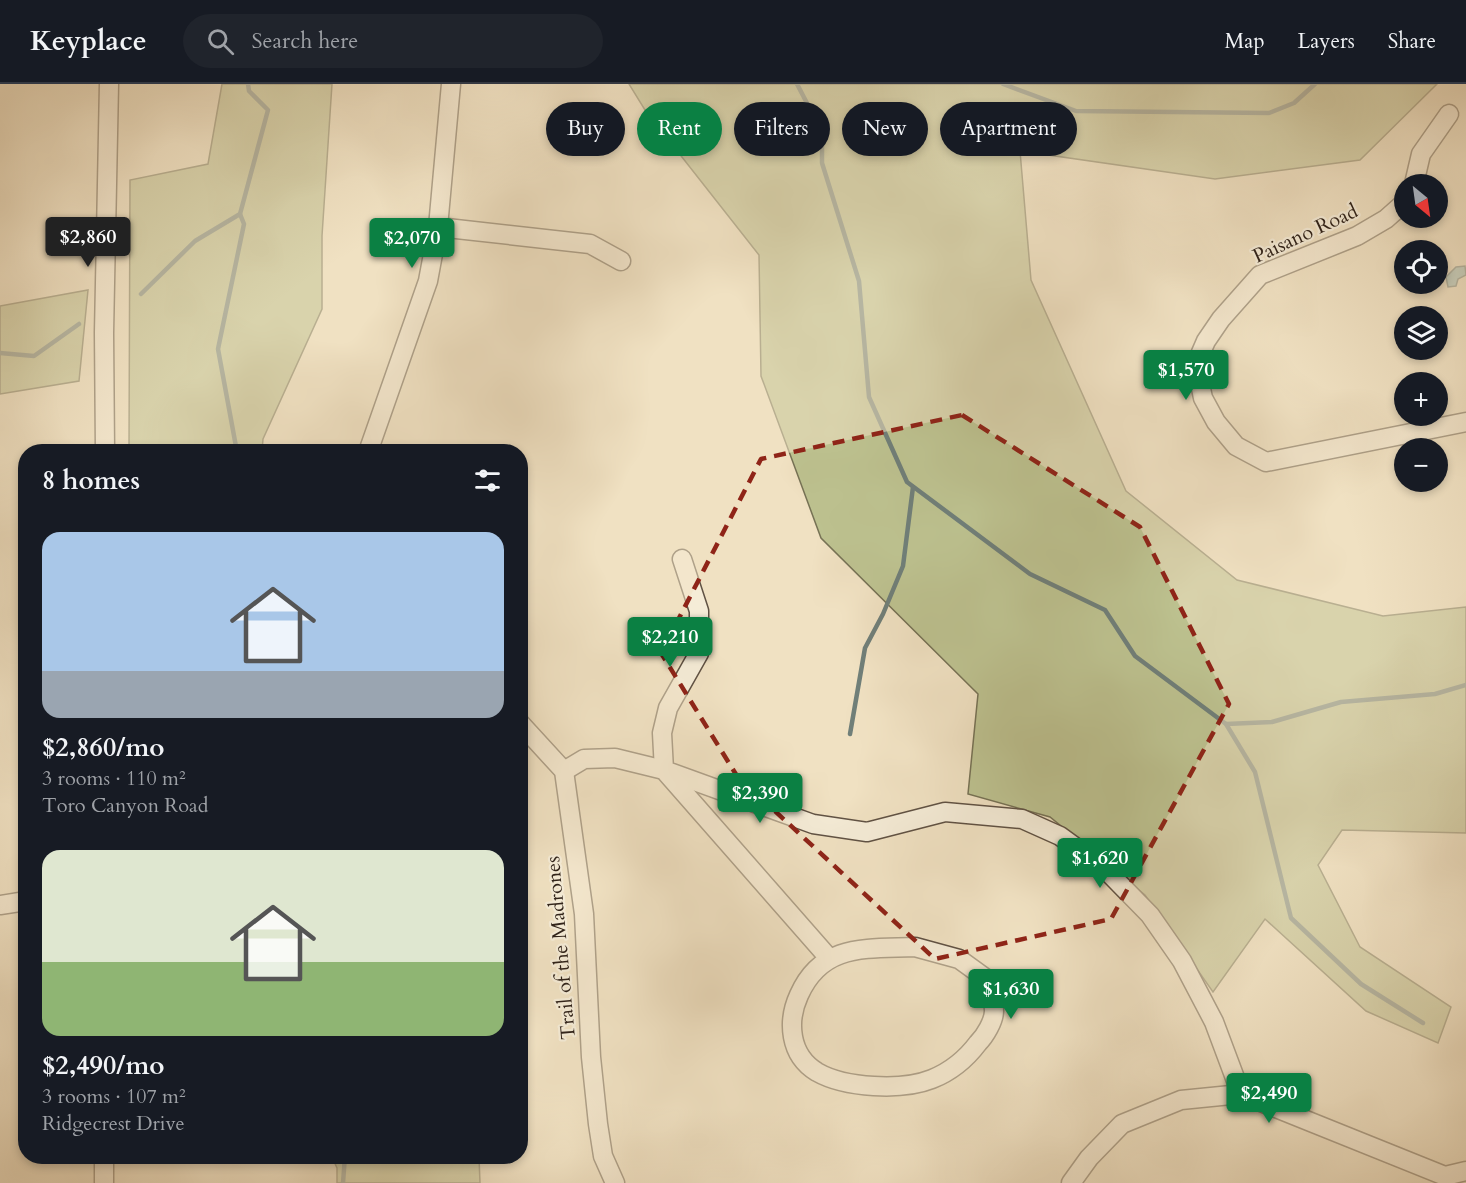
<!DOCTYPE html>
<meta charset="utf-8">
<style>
:root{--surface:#171b24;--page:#20242c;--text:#f1f3f6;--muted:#9ea1a6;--line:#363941;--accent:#0b8043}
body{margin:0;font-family:Cardo,serif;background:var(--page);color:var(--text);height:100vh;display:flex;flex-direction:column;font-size:22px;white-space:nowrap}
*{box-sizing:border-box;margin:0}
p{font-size:20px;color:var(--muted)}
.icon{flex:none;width:33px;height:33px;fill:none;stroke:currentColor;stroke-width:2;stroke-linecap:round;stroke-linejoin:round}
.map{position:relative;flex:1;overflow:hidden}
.details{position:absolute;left:18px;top:360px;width:510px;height:720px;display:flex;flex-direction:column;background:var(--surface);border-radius:24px;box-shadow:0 3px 9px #0003}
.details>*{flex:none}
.banner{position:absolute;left:546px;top:18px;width:570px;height:54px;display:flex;gap:12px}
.needle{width:39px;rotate:151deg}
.buttons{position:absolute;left:1394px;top:90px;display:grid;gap:12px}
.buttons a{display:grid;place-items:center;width:54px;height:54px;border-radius:50%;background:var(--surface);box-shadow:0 3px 9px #0003;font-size:30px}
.price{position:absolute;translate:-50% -51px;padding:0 14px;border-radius:6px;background:var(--accent);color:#fff;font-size:20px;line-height:39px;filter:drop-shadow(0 2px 3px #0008)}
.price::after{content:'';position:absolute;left:50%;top:36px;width:18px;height:14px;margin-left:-9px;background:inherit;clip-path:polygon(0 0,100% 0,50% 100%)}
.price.selected{background:#222;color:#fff}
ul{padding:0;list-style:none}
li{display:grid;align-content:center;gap:12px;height:318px;padding:0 24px}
li span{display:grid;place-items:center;height:186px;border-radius:18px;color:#555}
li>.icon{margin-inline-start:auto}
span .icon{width:108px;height:108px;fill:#fffc;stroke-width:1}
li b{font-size:26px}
h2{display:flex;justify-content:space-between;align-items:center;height:72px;padding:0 24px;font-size:26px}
.tag{padding:0 21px;border-radius:27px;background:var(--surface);box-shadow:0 3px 9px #0003;font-size:21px;line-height:54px}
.tag.selected{background:var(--accent);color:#fff}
header{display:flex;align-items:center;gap:36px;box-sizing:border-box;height:84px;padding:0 30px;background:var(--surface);border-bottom:2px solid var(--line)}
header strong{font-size:28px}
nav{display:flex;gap:33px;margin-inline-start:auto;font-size:21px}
.search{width:420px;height:54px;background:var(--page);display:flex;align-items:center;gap:15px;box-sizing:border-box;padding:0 21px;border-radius:33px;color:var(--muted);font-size:22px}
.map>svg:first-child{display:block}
.green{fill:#bdc290;stroke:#767255;stroke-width:1.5}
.water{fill:#9bbcb8;stroke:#707f79;stroke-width:1.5}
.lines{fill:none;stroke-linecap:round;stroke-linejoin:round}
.stream{stroke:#707f79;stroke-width:4.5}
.minor-casing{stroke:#605244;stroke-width:21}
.minor{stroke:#f5ecd7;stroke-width:18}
.marked{fill:none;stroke:#8f2418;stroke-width:4.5;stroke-dasharray:12 8;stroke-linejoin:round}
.labels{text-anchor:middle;stroke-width:4.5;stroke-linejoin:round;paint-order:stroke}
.street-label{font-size:20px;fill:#30231a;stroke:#f5ecd7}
</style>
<header>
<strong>Keyplace</strong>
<div class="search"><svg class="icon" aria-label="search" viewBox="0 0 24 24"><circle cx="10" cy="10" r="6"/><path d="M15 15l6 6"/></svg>Search here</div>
<nav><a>Map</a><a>Layers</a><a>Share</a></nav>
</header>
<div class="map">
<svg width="1466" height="1099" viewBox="0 0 1466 1099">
<rect width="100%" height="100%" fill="#f0e1c2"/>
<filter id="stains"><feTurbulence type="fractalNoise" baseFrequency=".00333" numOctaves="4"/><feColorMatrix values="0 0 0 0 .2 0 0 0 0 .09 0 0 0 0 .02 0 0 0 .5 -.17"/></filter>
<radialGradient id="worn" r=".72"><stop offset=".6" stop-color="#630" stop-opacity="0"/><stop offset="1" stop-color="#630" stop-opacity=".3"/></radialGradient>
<g class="green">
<path d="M222 0H332L322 152V225L263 355 262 367H129L130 96 208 80Z"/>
<path d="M629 0H1437L1360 76 1215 95 1020 67 1031 196 1126 407 1237 496 1383 532 1466 523V749L1342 746 1318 781 1360 863 1451 923 1438 959 1366 927 1265 835 1213 908 1145 811 1050 733 968 710 978 610 821 454 761 292 759 171 645 26Z"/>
<path d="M88 206 79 297 0 310V222Z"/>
<path d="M332 1073H479L480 1099H337V1084Z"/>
</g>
<path class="water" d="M1465 182 1466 191 1458 195 1456 202 1448 203 1446 193 1456 183Z"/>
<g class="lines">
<g class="stream">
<path d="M797 0 822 48V79L859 197 869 313 907 398 1030 490 1105 526 1135 572 1226 640 1255 688 1291 834 1361 900 1423 939"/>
<path d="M1003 0 1076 27 1269 29 1294 19 1315 0"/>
<path d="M141 210 195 157 240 130 268 26 249 7 248 0"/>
<path d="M0 269 34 272 79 240"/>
<path d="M237 368 218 265 244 140 240 130"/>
<path d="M1226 640 1272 638 1341 618 1435 610 1466 601"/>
<path d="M850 650 865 564 883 530 903 482 913 403"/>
<path d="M343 1099 345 1072"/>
</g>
<g class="minor-casing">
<g id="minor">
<path d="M1414 100 1421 70 1449 30"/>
<path d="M1404 119 1386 135 1357 152 1260 191 1221 235 1206 257 1196 280 1203 314 1216 338 1236 362 1266 378 1466 338"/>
<path d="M438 143 590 160 621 177"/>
<path d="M105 368 104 249 109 0"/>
<path d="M368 368 428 197 438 143 451 0"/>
<path d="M682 475 699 527V569L668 624 662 649 664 686 813 740 867 748 945 728 1022 735 1060 752 1104 784 1150 831 1182 877 1214 938 1241 1010"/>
<path d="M520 639 564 687 584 830 591 973 598 1040 603 1072 615 1099"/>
<path d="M564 687 584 675 615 674 664 686 828 873"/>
<path d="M0 821 26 817"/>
<path d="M915 863 959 875 988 896C990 906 994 917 994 927 994 937 985 952 978 959 966 975 952 987 932 995 902 1007 845 1004 817 988 789 971 787 937 799 911 822 859 866 865 915 863Z"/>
<path d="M104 1099V1072"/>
<path d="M1071 1099 1089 1074 1122 1040 1181 1016 1241 1010 1445 1092 1466 1087"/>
</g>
</g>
<use href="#minor" class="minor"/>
</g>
<path d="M0 0H1466V1099H0ZM962 331 1140 443 1229 620 1111 835 935 875 737 692 661 569 761 375Z" fill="#f0e1c2" fill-opacity=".55" fill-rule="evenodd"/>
<path class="marked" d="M962 331 1140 443 1229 620 1111 835 935 875 737 692 661 569 761 375Z"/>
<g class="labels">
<g class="street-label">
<text transform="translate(1305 149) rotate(-25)" y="7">Paisano Road</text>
<text transform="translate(560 864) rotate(-95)" y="7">Trail of the Madrones</text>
</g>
</g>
<rect width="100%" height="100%" filter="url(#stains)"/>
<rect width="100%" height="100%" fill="url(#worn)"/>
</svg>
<div class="buttons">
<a><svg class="needle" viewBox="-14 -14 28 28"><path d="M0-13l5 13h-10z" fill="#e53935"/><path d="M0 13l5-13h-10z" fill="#9ea1a6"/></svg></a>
<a><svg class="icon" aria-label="locate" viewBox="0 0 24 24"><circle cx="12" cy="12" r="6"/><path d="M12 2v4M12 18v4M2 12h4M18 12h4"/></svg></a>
<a><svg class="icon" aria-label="layers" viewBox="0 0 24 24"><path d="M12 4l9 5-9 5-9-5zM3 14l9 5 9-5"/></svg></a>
<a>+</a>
<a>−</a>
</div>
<b class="price selected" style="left:88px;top:184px">$2,860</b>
<b class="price" style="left:412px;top:185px">$2,070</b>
<b class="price" style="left:1186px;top:317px">$1,570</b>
<b class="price" style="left:670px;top:584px">$2,210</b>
<b class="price" style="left:760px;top:740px">$2,390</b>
<b class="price" style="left:1100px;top:805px">$1,620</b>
<b class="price" style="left:1011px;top:936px">$1,630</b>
<b class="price" style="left:1269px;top:1040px">$2,490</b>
<div class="banner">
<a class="tag">Buy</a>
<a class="tag selected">Rent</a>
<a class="tag">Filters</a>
<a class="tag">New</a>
<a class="tag">Apartment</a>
</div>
<section class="details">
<h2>8 homes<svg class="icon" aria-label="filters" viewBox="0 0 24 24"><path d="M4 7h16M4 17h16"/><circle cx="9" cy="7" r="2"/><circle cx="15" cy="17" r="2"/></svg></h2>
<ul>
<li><span style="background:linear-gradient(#a9c7e8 75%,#9aa5b1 0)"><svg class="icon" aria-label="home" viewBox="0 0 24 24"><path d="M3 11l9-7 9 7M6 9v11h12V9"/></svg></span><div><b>$2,860/mo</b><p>3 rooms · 110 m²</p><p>Toro Canyon Road</p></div></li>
<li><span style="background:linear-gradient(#dfe7d0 60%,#8fb573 0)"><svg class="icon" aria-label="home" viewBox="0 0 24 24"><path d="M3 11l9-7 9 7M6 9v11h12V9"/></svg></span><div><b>$2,490/mo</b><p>3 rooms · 107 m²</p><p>Ridgecrest Drive</p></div></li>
</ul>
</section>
</div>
